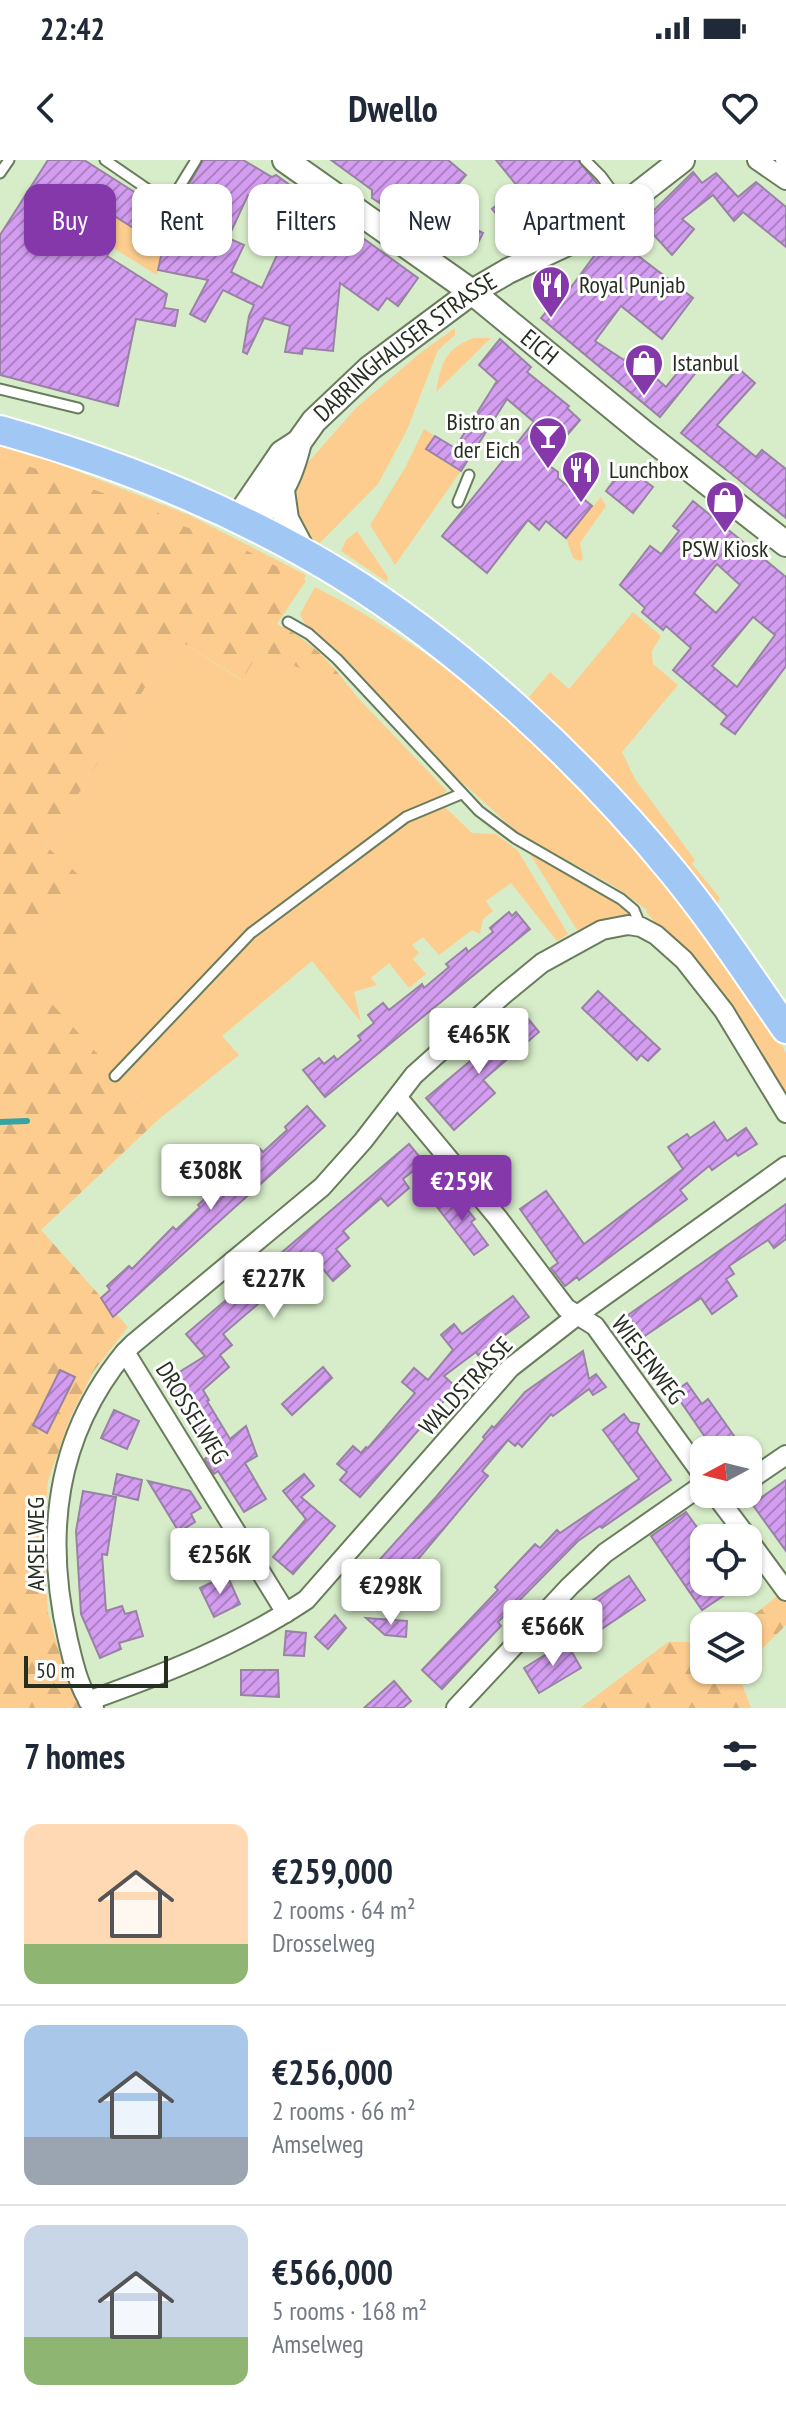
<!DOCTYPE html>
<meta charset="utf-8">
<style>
:root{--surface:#fff;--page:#f2f2f3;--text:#1f2937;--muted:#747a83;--line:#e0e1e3;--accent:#8538a9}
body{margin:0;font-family:"PT Sans Narrow",sans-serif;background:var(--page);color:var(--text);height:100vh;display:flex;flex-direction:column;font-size:30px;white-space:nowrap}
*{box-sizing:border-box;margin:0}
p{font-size:26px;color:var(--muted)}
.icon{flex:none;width:44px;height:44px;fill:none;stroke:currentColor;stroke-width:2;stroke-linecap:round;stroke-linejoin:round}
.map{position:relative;height:1548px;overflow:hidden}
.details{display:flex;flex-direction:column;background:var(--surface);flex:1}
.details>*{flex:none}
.hud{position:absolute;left:24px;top:24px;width:738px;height:72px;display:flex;gap:16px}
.needle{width:52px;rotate:263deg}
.tools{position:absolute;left:690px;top:1276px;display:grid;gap:16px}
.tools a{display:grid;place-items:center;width:72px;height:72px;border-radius:16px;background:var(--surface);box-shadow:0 2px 6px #0004;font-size:40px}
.scale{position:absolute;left:24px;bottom:20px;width:144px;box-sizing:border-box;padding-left:8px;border:4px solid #262e21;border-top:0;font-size:22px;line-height:28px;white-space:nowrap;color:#262e21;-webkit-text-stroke:6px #fff;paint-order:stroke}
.price{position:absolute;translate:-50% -68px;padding:0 18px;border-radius:8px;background:#fff;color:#222;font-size:26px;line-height:52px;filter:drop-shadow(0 2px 4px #0008)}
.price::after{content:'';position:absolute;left:50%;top:48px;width:24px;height:18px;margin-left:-12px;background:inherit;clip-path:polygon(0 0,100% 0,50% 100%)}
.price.on{background:var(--accent);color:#fff}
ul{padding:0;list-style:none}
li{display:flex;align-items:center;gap:24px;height:200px;padding:0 24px}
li+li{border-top:2px solid var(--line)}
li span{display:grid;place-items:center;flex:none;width:224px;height:160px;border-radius:16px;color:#555}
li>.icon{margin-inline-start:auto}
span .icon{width:96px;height:96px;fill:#fffc;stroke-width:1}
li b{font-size:34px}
h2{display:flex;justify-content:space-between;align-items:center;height:96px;padding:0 24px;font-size:34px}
.tag{padding:0 28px;border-radius:16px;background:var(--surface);box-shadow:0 2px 6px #0004;font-size:28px;line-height:72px}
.tag.on{background:var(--accent);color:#fff}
.status{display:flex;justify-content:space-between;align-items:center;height:56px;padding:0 40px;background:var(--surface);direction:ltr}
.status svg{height:22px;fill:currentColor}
header{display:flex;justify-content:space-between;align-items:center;height:104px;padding:0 24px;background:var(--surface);font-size:36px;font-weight:800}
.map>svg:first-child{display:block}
.green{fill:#fdcd8f}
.forest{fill:url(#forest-firs)}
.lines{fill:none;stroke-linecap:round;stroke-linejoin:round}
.stream{stroke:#34a5a3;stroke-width:6}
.building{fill:url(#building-hatch);stroke:#9883a4;stroke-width:2;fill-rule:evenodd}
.lane-casing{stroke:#697c5c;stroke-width:13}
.street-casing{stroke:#697c5c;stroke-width:22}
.secondary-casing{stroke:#697c5c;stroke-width:28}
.primary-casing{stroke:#fff;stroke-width:32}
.lane{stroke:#fff;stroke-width:9}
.street{stroke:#fff;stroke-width:18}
.secondary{stroke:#fff;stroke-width:24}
.primary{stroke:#a1c8f5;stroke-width:28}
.labels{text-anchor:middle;stroke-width:6;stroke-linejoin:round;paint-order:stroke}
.poi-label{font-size:24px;fill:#262e21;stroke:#fff;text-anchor:start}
.street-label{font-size:24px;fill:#262e21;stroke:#fff}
</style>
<div class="status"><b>22:42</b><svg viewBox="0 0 49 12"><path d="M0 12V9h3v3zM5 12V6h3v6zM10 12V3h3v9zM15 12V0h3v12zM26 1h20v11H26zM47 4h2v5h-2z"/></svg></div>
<header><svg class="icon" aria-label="back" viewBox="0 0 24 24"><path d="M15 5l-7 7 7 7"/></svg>Dwello<svg class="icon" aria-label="heart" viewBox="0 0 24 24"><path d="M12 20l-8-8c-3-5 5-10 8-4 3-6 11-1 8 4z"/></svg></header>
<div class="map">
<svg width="786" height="1548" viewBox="0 0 786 1548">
<defs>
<pattern id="forest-firs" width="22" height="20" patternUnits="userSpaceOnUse" patternTransform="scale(2)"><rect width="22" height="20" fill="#fdcd8f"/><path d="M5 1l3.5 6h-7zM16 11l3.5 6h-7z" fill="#d9b07b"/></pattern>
<pattern id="building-hatch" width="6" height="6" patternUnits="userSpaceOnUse" patternTransform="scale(2)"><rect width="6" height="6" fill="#d49df2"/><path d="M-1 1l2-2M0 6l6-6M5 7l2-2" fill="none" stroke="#ac80c4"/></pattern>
</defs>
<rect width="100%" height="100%" fill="#d7edc9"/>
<g class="green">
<path d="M90 40 148 77 165 51 169 54 157 115 76 65Z"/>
<path d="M455 168V175L438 190 407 270 378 324 320 383 304 374 296 364 293 328 304 307 356 248 419 194Z"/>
<path d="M473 178H491L436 232C442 202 443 191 473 178Z"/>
<path d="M424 269 435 276 427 289 461 311 395 405 370 365 405 308Z"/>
<path d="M0 281 189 355 306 415 304 419 306 421 291 443 160 361 112 338 0 296Z"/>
<path d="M601 337 606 346 580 383 583 399 579 401 573 398 566 378Z"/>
<path d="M357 371 388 417 387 422 341 391 346 380Z"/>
<path d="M315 427C485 513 632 666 738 823 747 837 783 882 786 894 786 906 786 924 786 936L662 770 646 752 647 750 614 726 518 673 436 599 304 462 300 454Z"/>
<path d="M633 452 661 476 652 491 653 504 678 525 622 592 635 619 695 700 692 704 720 738 717 743C661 668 595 603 528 538L550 512 569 529Z"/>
<path d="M176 478 241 520 260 490 341 527 359 539 447 631 442 635 446 648 472 673 496 674 518 691 568 774 557 781 511 723 486 741 493 751 483 759 480 774 472 770 439 795 423 777 412 785 419 793 413 799 426 814 409 828 389 803 371 818 377 825 354 832 361 862 312 801 222 876 239 895 158 960 10 799 79 717 46 686Z"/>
<path d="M530 694C549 700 625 740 632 756L597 763 577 770Z"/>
</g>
<g class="forest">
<path d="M0 296 159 353 160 361 178 371 182 366 218 376 280 408 279 435 291 443 277 464C317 484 332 505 359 539L340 527 260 490 242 520 176 478 46 686 80 716 11 799 158 960 41 1070 128 1167 93 1212 71 1256 48 1321 43 1384 48 1452 62 1503 82 1548H0Z"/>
<path d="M786 1429V1465L748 1503V1466H740Z"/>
<path d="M668 1482H704V1510H741L738 1513 751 1548H580Z"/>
</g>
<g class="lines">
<path class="stream" d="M0 962 27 961"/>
</g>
<g class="building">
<path d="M48 0H84L169 54 175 48 203 0H243L272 17 276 15 418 118 398 146 387 138 378 150 340 123 333 191 303 188 302 194 285 192 290 166 264 158 247 194 243 192 249 156 254 145 223 130 205 162 190 154 208 120 158 110 163 87 83 36 67 61 111 89 107 96 167 134 164 148 178 150 175 166 136 159 118 246 0 215V75ZM248 35 275 55 272 63 287 73 262 128 231 112 244 85 228 78Z"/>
<path d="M331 0H448L466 15 453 30 441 51 483 73 474 91 411 58 408 62 372 38V30Z"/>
<path d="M496 0H578L600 27 553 67 547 59 541 64 537 59 515 77 492 49 518 27Z"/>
<path d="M693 12 702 23 716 13 738 37 756 22 786 47V87L743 52 734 61 713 35 682 59 694 69 672 95 642 62Z"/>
<path d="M615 78 693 138 662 179 621 146 595 181 624 200 629 194 666 227 687 201 698 210 660 257 541 158 551 146 555 149 597 92 602 96Z"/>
<path d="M500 179 531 207 527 212 569 246 567 248 580 260 544 302 558 312V318L592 346 566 378 546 361 539 370 528 360 487 413 442 376 534 262 507 239 461 311 426 289 435 276 455 288 497 221 479 205Z"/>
<path d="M738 208 755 223 717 265 756 297 762 290 786 309V358L681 273Z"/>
<path d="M625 306 653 327 633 353 606 331Z"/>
<path d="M693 341 786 417V506L735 574 721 564 727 556 673 510 691 488 666 466 663 470 642 452 645 448 620 425 650 386 661 394 679 371 673 366ZM717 404 740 425 716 453 694 433ZM753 457 775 475 737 527 712 506Z"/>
<path d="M509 752 512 756 516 752 530 769 325 937 303 910 319 898 324 904 334 896 337 900 361 880 358 876 374 863 368 855 383 843 389 850 422 824 424 828 449 807 446 804 466 788 468 792 493 772 490 768Z"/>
<path d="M598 831 660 889 648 901 641 895 637 900 582 848Z"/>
<path d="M525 855 539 872 483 920 495 933 454 970 426 938Z"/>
<path d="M307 946 325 966 113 1157 101 1138 110 1130 107 1126 129 1106 132 1109 173 1067 176 1070 200 1047 198 1045 216 1028 219 1031 260 989 263 992 287 970 285 967Z"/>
<path d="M714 962 727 981 746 968 757 984 738 996 736 993 712 1010 709 1006 680 1030 687 1039 579 1120 577 1117 565 1126 551 1108 558 1103 520 1049 546 1031 584 1084 683 1009 668 987 687 974 690 978Z"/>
<path d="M409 984 424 1002 403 1019 409 1028 388 1046 381 1038 343 1071 349 1078 336 1089 350 1106 333 1121 313 1097 223 1174 232 1185 220 1195 229 1207 203 1230 209 1240 207 1241 230 1279 246 1266 257 1296 245 1303 266 1339 244 1352 218 1311 214 1314 205 1299 213 1292 168 1219 205 1196 186 1174Z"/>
<path d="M454 1033 475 1059 471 1062 488 1085 474 1095 437 1047Z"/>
<path d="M786 1044V1079L774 1088 768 1080 729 1106 734 1114 726 1119 737 1136 712 1154 701 1138 643 1177 628 1155Z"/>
<path d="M513 1136 529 1157 478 1195 476 1192 444 1216 456 1227 360 1337 340 1320 347 1312 337 1304 353 1286 361 1293 366 1287 368 1288 415 1233 402 1222 414 1208 428 1220 453 1190 441 1175 454 1164 462 1174Z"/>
<path d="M583 1191 589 1219 596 1214 606 1227 593 1235 589 1229 553 1256 551 1254 522 1287 518 1283 515 1286 508 1280 482 1311 488 1316 388 1435 365 1416 436 1337 485 1279 483 1277 492 1266 494 1268 525 1232Z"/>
<path d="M323 1207 332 1218 292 1255 282 1244Z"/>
<path d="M60 1210 75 1217 47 1273 33 1265Z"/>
<path d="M687 1223 702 1244 708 1239 744 1290H714L674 1232Z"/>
<path d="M114 1250 139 1261 127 1289 101 1278Z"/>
<path d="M624 1254 630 1262 639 1264 637 1272 671 1320 602 1368 600 1366 578 1381 498 1462 501 1466 442 1529 422 1510 498 1430 495 1427 535 1384 540 1388 557 1370 560 1373 639 1319 603 1270Z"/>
<path d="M117 1314 142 1320 138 1340 113 1334Z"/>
<path d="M304 1314 314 1326 301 1337 335 1366 293 1414 273 1397 306 1359 283 1331Z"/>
<path d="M786 1320V1391L752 1344Z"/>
<path d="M148 1321 190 1331 201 1348 191 1354 195 1362 179 1372Z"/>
<path d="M83 1331 116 1337 107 1395 102 1394 106 1451 122 1446 125 1454 136 1451 143 1476 119 1483 121 1489 100 1498 81 1454 76 1371Z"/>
<path d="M686 1352 704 1377V1422H744L702 1450 651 1376Z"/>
<path d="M233 1390 243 1406 227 1415 218 1397Z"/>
<path d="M227 1415 240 1444 214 1457 200 1428Z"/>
<path d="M629 1416 645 1440 597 1472 581 1448Z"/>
<path d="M335 1455 346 1468 328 1489 315 1477Z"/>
<path d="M366 1458 407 1461 406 1477 385 1475Z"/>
<path d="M286 1471 306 1473 304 1496 284 1495Z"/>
<path d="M566 1482 581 1508 539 1533 524 1508Z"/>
<path d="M241 1510H278L279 1537 241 1535Z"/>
<path d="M394 1521 411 1541 403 1548H364Z"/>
</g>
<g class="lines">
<g class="lane-casing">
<g id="lane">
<path d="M105 0 169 44 196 0"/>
<path d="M585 0 601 16 623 46"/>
<path d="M0 13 9 0"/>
<path d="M0 229 78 248"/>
<path d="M458 342 469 315"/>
<path d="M288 462 309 474 337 499 479 651 515 678 621 739 634 750 641 767"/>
<path d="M115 916 251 773 406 657 461 634"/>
</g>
</g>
<g class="street-casing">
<g id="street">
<path d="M757 0 786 20"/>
<path d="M785 0 786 1"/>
<path d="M398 938 498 1058 566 1148 595 1166 704 1317"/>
<path d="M748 1321 786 1295"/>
<path d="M720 1341 748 1378"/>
<path d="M748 1379 786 1431"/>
<path d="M286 1453 125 1192 133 1184 322 1027 363 981 414 915 503 835 542 803 602 770 628 765 641 767 656 775 684 800 724 851 786 953"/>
<path d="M88 1541C164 1514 238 1485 306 1440L510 1208 579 1154 786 1006"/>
<path d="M94 1548C79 1531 73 1501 68 1480 44 1375 55 1277 125 1192"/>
<path d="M456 1548 570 1426 605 1393 704 1324"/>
</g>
</g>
<g class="secondary-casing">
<g id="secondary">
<path id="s1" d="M285 0 472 132 644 273 786 384"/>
<path d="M282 331 286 359 304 393"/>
<path id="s2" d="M237 359 282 293 299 282 314 261 370 208 472 132 508 111 574 80 623 46 682 0"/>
<path d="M250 365C281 335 289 323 299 282"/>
</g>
</g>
<g class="primary-casing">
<path id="primary" d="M0 270C118 303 235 350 340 414 462 489 582 601 673 712 714 762 749 816 786 869"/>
</g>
<use href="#lane" class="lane"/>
<use href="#street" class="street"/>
<use href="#secondary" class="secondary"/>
<use href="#primary" class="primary"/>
</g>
<defs>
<g id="restaurant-pin" transform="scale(2)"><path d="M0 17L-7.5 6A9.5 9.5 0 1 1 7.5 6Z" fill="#8538a9" stroke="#fff"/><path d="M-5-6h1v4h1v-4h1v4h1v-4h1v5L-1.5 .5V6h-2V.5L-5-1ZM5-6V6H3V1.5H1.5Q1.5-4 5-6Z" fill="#fff"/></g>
<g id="shop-pin" transform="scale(2)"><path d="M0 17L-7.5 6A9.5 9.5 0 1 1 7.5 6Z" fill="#8538a9" stroke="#fff"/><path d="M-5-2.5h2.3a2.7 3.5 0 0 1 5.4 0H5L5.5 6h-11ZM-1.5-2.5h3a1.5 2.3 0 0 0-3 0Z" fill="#fff"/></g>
<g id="bar-pin" transform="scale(2)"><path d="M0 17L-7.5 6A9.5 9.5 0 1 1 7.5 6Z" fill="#8538a9" stroke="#fff"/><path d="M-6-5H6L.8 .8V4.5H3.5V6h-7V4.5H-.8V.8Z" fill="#fff"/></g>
</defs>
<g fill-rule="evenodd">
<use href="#restaurant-pin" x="551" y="125"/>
<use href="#shop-pin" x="644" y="203"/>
<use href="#bar-pin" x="548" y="276"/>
<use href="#restaurant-pin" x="581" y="310"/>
<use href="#shop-pin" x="725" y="340"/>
</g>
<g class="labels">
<g class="poi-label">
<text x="579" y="133">Royal Punjab</text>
<text x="672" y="211">Istanbul</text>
<text x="520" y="270" text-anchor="end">Bistro an<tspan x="520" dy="28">der Eich</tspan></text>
<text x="609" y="318">Lunchbox</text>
<text x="725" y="397" text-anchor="middle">PSW Kiosk</text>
</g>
<g class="street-label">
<text dy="8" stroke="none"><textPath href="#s1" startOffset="316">EICH</textPath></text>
<text dy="8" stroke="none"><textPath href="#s2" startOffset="244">DABRINGHAUSER STRASSE</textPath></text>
<text transform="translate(648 1200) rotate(53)" y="8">WIESENWEG</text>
<text transform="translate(466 1226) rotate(-47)" y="8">WALDSTRASSE</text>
<text transform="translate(192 1253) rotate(58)" y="8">DROSSELWEG</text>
<text transform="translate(36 1384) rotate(-90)" y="8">AMSELWEG</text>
</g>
</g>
</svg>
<div class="tools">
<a><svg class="needle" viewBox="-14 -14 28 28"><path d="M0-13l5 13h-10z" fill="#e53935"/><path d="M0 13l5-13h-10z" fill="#747a83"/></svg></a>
<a><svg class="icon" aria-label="locate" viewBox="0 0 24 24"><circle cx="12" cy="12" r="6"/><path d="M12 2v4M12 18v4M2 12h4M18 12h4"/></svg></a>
<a><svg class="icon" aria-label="layers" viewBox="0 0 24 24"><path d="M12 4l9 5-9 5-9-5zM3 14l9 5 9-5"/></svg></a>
</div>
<div class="scale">50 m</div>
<b class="price" style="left:479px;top:916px">€465K</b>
<b class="price" style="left:211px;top:1052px">€308K</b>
<b class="price on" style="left:462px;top:1063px">€259K</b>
<b class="price" style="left:274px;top:1160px">€227K</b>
<b class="price" style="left:220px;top:1436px">€256K</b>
<b class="price" style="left:391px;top:1467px">€298K</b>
<b class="price" style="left:553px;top:1508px">€566K</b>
<div class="hud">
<a class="tag on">Buy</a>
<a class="tag">Rent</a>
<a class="tag">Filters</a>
<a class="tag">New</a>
<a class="tag">Apartment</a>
</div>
</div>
<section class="details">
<h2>7 homes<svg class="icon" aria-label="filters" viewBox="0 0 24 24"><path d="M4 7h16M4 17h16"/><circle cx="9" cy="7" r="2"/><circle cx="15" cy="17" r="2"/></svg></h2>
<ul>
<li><span style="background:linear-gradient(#ffd9b3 75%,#8fb573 0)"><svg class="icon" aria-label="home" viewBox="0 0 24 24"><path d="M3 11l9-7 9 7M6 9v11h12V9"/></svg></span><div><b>€259,000</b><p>2 rooms · 64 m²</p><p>Drosselweg</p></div></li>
<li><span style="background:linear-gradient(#a9c7e8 70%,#9aa5b1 0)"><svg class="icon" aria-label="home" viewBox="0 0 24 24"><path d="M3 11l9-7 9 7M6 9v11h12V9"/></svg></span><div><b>€256,000</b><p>2 rooms · 66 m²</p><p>Amselweg</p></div></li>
<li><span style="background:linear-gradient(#c9d6e8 70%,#8fb573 0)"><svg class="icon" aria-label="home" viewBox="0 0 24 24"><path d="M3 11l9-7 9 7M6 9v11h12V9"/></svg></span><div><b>€566,000</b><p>5 rooms · 168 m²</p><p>Amselweg</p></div></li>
</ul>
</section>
